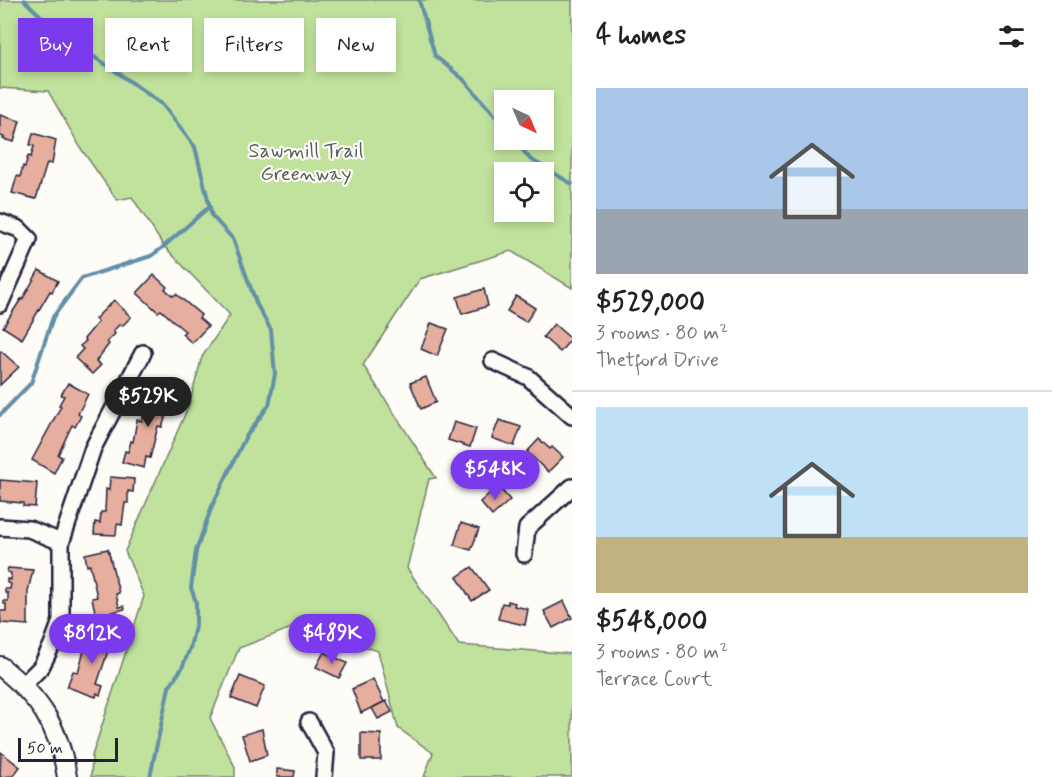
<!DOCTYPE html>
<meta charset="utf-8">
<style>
:root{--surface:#fff;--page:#f2f2f2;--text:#222;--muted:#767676;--line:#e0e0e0;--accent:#7c3aed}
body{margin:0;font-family:Mynerve,sans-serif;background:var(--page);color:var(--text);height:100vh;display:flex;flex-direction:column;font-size:22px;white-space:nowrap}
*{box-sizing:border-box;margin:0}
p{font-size:20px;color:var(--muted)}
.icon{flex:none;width:33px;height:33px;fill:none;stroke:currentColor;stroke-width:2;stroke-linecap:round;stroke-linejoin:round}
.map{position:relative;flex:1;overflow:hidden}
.side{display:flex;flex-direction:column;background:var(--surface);width:480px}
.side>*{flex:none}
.top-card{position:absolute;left:18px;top:18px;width:464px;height:54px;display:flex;gap:12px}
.needle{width:39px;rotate:136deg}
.controls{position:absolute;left:494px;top:90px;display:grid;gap:12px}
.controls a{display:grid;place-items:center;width:60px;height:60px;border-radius:0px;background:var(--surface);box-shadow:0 3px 9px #0003;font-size:30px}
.scale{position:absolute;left:18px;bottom:15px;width:100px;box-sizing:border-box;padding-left:6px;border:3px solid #22223b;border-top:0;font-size:16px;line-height:21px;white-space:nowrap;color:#22223b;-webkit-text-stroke:4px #fdfcf7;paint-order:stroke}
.price{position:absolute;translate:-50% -51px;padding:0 14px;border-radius:21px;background:var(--accent);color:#fff;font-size:20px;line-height:39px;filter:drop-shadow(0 2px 3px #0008)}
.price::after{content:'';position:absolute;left:50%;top:36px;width:18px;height:14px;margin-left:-9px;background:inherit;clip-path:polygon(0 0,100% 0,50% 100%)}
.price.active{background:#222;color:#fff}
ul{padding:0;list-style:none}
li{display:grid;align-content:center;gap:12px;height:318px;padding:0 24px}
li+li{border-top:2px solid var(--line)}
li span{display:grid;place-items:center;height:186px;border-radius:0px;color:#555}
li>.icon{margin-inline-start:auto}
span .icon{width:108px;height:108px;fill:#fffc;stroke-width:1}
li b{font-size:26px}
h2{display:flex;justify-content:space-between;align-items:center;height:72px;padding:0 24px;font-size:26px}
.tag{padding:0 21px;border-radius:0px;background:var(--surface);box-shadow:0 3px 9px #0003;font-size:21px;line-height:54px}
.tag.active{background:var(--accent);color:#fff}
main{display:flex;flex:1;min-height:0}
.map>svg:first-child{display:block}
.green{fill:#c1e29c;stroke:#72826c;stroke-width:1.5;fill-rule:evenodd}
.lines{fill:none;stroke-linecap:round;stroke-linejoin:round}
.stream{stroke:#638fa8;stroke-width:4}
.building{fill:#e6ae9e;stroke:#22223b;stroke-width:1.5}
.minor-casing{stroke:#22223b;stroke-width:20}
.tertiary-casing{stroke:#22223b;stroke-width:22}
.minor{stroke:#fdfcf7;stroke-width:15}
.tertiary{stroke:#fdfcf7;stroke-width:18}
.labels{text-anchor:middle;stroke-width:4.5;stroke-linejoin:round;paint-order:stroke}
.park-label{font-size:20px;fill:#525c58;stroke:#fdfcf7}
</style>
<main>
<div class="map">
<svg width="572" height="777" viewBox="0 0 572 777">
<rect width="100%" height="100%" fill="#fdfcf7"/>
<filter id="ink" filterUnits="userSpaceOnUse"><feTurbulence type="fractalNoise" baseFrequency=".0167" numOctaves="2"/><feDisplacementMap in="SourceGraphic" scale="12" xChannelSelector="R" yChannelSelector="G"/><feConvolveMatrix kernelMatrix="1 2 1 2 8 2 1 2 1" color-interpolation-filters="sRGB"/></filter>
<g filter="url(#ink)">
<path class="green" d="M0 0H572V288L511 251 420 279 363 365 436 478 429 479 407 568 459 645 572 654V777H424L433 753 398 728 378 651 302 624 239 648 210 718 235 767V777H91L92 756 144 596 125 551 189 405 202 357 230 315 163 245 132 197 117 200 82 150 48 91 0 88ZM504 100H543V140H504ZM504 172H543V212H504Z"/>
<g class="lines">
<g class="stream">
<path d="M24 0 65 39 110 67 163 105 195 147 212 216 233 239 257 305 271 330 275 374 269 405 245 438 212 506 196 551 191 588 196 602V622L190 648 182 668 169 687 150 777"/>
<path d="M419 0 435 56 463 79 504 126"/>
<path d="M515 140 530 159 572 184"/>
<path d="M0 415 31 383 53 317 82 278 151 256 162 248 210 206"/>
</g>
</g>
<g class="building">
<path d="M0 115 20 121 14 142 3 139 4 137 0 136Z"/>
<path d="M33 133 56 140 52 164 47 163 36 199 12 193 17 176 20 177 23 166 25 167 28 156 31 157 34 146 30 145Z"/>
<path d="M39 270 58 281 52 292 50 291 22 339 3 327 21 299 22 300Z"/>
<path d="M154 275 167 287 165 289 173 296 176 294 201 315 199 318 208 326 192 343 182 334 185 331 180 327 161 310 158 312 137 293Z"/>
<path d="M484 289 488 306 462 314 457 297Z"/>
<path d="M516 296 535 308 526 322 507 311Z"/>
<path d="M114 300 131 317 122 326 120 324 113 331 115 334 107 342 109 344 96 361 101 365 92 374 75 358 83 349 80 346 86 341 84 339 98 322 95 319Z"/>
<path d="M431 323 448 329 437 356 421 349Z"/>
<path d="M554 324 571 339 560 352 543 337Z"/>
<path d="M1 351 19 367 0 385V352Z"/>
<path d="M426 377 436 402 421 409 410 383Z"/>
<path d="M68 383 88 394 78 414 81 416 75 427 72 425 58 455 62 457 54 473 32 460 61 406 59 405 64 396 61 395Z"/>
<path d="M150 387 172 393 166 416 162 427 158 426 150 458 146 457 144 468 122 462 125 451 128 452 131 441 133 442 137 420 142 421 145 410H146Z"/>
<path d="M499 420 521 427 514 446 492 438Z"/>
<path d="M454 422 476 429 470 447 448 440Z"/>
<path d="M539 439 550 449 552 447 563 457 548 472 527 452Z"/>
<path d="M110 477 134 479 133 492 128 491V503H125L122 525 117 524 116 535 94 534 95 522 100 523 101 512H105L106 489 109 490Z"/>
<path d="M0 480 37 483 35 507 23 506V503L0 501Z"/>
<path d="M498 486 510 500 492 516 480 502Z"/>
<path d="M461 523 479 529 471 550 454 545Z"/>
<path d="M108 549 119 593 116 594 119 607 124 606 125 609 96 616 92 598 97 597 90 565 87 566 85 554Z"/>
<path d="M472 567 489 590 472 601 457 577Z"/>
<path d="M8 568 33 570 28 591V625L1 623 0 611H6V604H4V601H8V593H5V589H10L11 584 7 583V579L11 580V573L7 572Z"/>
<path d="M508 601 515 603 514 606 528 609 525 625 498 619 502 603 508 604Z"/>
<path d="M564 601 572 618 553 628 544 611Z"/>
<path d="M93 630 113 636 97 684 103 686 100 695 97 693 96 697 67 687 73 671 78 672 87 640 90 641Z"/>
<path d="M324 652 347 663 339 678 316 667Z"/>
<path d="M240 676 265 686 256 708 231 698Z"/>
<path d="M373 679 384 702 361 713 352 689Z"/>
<path d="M386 701 392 712 378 719 372 708Z"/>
<path d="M262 729 267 755 250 761 242 735Z"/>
<path d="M361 733 381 734V760H361Z"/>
<path d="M1 752 20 767 13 776 0 777Z"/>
<path d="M277 769 295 771 294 777H277Z"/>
</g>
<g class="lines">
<g class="minor-casing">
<g id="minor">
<path d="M0 222 19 229 29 239 0 304"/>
<path d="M493 361 528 377 572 416"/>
<path d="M0 527 29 529 61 542"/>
<path d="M524 554 527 528 572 487"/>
<path d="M23 685 41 667 52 645 61 621V543L93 448 143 353"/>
<path d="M309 722 326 753 324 777"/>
</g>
</g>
<g class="tertiary-casing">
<path id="tertiary" d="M0 666C40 698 59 726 67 777"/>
</g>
<use href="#minor" class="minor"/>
<use href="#tertiary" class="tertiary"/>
</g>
</g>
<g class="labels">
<g class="park-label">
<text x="306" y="157">Sawmill Trail<tspan x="306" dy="23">Greenway</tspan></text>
</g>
</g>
</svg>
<div class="controls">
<a><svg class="needle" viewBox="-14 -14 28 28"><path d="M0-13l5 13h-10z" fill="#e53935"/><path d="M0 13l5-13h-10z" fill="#767676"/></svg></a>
<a><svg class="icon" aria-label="locate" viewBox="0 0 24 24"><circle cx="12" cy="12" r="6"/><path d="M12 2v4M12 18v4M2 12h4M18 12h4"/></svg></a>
</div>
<div class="scale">50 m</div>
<b class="price active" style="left:148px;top:428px">$529K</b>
<b class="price" style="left:495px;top:501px">$548K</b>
<b class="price" style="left:92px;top:665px">$812K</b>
<b class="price" style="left:332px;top:665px">$489K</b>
<div class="top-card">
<a class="tag active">Buy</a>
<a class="tag">Rent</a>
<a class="tag">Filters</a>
<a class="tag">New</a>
</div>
</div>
<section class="side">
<h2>4 homes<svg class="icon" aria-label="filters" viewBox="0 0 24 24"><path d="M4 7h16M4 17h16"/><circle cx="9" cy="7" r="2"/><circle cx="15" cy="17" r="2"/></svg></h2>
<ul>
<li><span style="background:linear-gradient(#a9c7e8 65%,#9aa5b1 0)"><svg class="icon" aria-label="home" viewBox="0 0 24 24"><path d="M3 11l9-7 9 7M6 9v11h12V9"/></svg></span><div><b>$529,000</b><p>3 rooms · 80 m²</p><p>Thetford Drive</p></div></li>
<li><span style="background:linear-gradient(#bfe0f5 70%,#c2b280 0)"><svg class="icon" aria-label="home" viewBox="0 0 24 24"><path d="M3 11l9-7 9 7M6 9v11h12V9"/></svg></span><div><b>$548,000</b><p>3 rooms · 80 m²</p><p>Terrace Court</p></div></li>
</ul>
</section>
</main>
